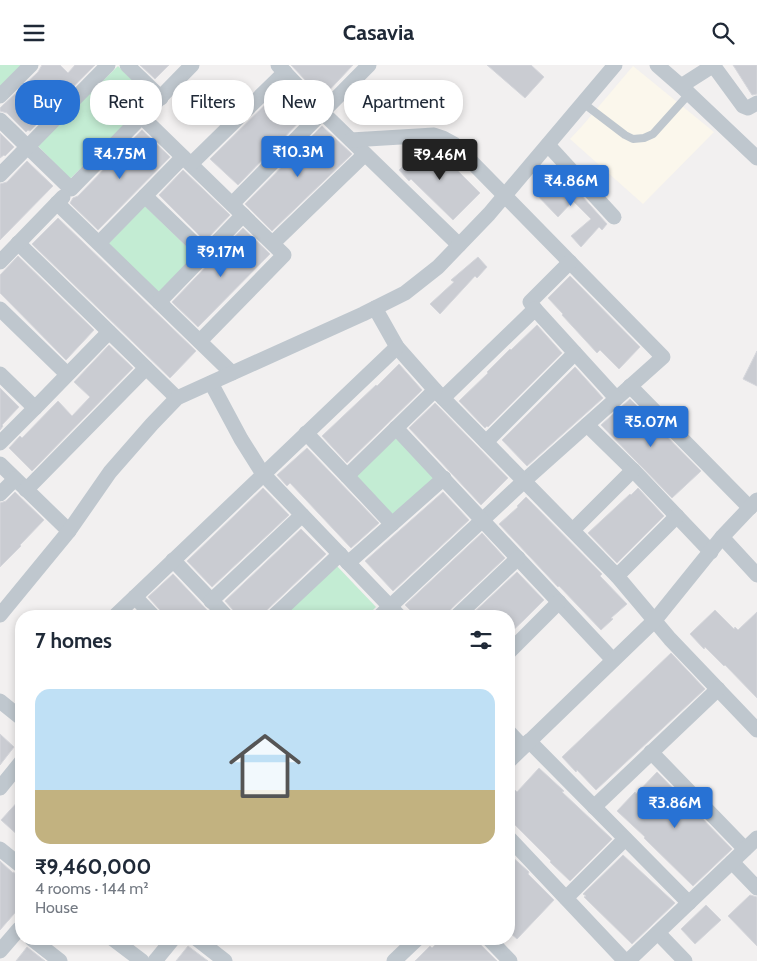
<!DOCTYPE html>
<meta charset="utf-8">
<style>
:root{--surface:#fff;--page:#f2f2f3;--text:#1f2937;--muted:#747a83;--accent:#2872d4}
body{margin:0;font-family:Cabin,sans-serif;background:var(--page);color:var(--text);height:100vh;display:flex;flex-direction:column;font-size:19px;white-space:nowrap}
*{box-sizing:border-box;margin:0}
p{font-size:16px;color:var(--muted)}
.icon{flex:none;width:28px;height:28px;fill:none;stroke:currentColor;stroke-width:2;stroke-linecap:round;stroke-linejoin:round}
.map{position:relative;flex:1;overflow:hidden}
.details{position:absolute;left:15px;top:545px;width:500px;height:335px;display:flex;flex-direction:column;background:var(--surface);border-radius:20px;box-shadow:0 2px 8px #0003}
.details>*{flex:none}
.top-card{position:absolute;left:15px;top:15px;width:500px;height:45px;display:flex;gap:10px}
.price{position:absolute;translate:-50% -42px;padding:0 11px;border-radius:5px;background:var(--accent);color:#fff;font-size:16px;line-height:32px;filter:drop-shadow(0 1px 2px #0008)}
.price::after{content:'';position:absolute;left:50%;top:30px;width:15px;height:11px;margin-left:-8px;background:inherit;clip-path:polygon(0 0,100% 0,50% 100%)}
.price.selected{background:#222;color:#fff}
ul{padding:0;list-style:none}
li{display:grid;align-content:center;gap:10px;height:265px;padding:0 20px}
li span{display:grid;place-items:center;height:155px;border-radius:15px;color:#555}
li>.icon{margin-inline-start:auto}
span .icon{width:90px;height:90px;fill:#fffc;stroke-width:1}
li b{font-size:21px}
h2{display:flex;justify-content:space-between;align-items:center;height:60px;padding:0 20px;font-size:21px}
.tag{padding:0 18px;border-radius:20px;background:var(--surface);box-shadow:0 2px 8px #0003;font-size:18px;line-height:45px}
.tag.selected{background:var(--accent);color:#fff}
header{display:flex;justify-content:space-between;align-items:center;height:65px;padding:0 20px;background:var(--surface);font-size:22px;font-weight:700}
.map>svg:first-child{display:block}
.commercial{fill:#fbf7ec}
.green{fill:#c3ecd3}
.building{fill:#caccd2;stroke:#d5d6db}
.lines{fill:none;stroke-linecap:round;stroke-linejoin:round}
.lane{stroke:#bfc7ce;stroke-width:8}
.street{stroke:#bfc7ce;stroke-width:15}
</style>
<header><svg class="icon" aria-label="menu" viewBox="0 0 24 24"><path d="M4 6h16M4 12h16M4 18h16"/></svg>Casavia<svg class="icon" aria-label="search" viewBox="0 0 24 24"><circle cx="10" cy="10" r="6"/><path d="M15 15l6 6"/></svg></header>
<div class="map">
<svg width="757" height="896" viewBox="0 0 757 896">
<rect width="100%" height="100%" fill="#f2f0f0"/>
<path class="commercial" d="M633 1 714 67 643 139 570 74 583 60Z"/>
<g class="green">
<path d="M0 0H24L0 24Z"/>
<path d="M118 1 151 34 70 114 37 80Z"/>
<path d="M145 141 195 190 157 229 107 180Z"/>
<path d="M397 372 435 414 393 453 355 411Z"/>
<path d="M335 499 376 542 367 551H279Z"/>
</g>
<g class="building">
<path d="M42 0H60L68 8 75 0H95L30 66 28 65 26 67 7 48 0 46V43L38 7Z"/>
<path d="M140 0H169L155 14Z"/>
<path d="M291 0H353L322 33Z"/>
<path d="M487 0H531L544 12 525 33Z"/>
<path d="M733 0H757V29L752 30Z"/>
<path d="M284 21 309 47 238 120 210 94Z"/>
<path d="M322 61 352 89 272 166 245 139Z"/>
<path d="M142 65 170 92 98 165 70 138 73 133 78 131Z"/>
<path d="M0 68 14 82 5 91 4 90 0 93Z"/>
<path d="M429 80 437 87 439 85 448 96 480 128 453 155 411 114 409 116 399 105 418 88 412 82 413 81Z"/>
<path d="M27 96 53 121 0 175V119L7 117Z"/>
<path d="M183 105 230 150 205 176 159 130Z"/>
<path d="M564 111 607 159 602 165 599 162 581 182 571 171 591 154 573 136 558 152 534 127 545 117 550 124Z"/>
<path d="M58 153 196 286 170 313 32 179Z"/>
<path d="M243 163 270 189 198 262 172 237Z"/>
<path d="M18 191 94 265 66 295 0 228V210Z"/>
<path d="M478 192 487 202 477 213 475 211 440 249 430 239 454 217 451 215Z"/>
<path d="M570 211 640 282 619 304 600 285 597 288 562 250 563 249 548 233Z"/>
<path d="M537 260 562 288 488 362 487 361 485 363 459 336 488 308 487 307 510 284 511 285Z"/>
<path d="M109 280 133 303 32 406 9 383 20 371 22 373 58 336 72 351 90 332 74 317Z"/>
<path d="M757 286V321L743 314Z"/>
<path d="M399 299 422 325 347 398 322 371 376 320 377 321Z"/>
<path d="M575 302 603 333 527 401 502 375Z"/>
<path d="M0 323 19 342 2 360 3 361 0 365Z"/>
<path d="M630 334 701 406 672 433 601 360Z"/>
<path d="M435 338 508 413 481 440 409 363Z"/>
<path d="M307 383 379 458 351 483 290 418 287 421 277 410Z"/>
<path d="M263 423 289 450 212 522 187 496Z"/>
<path d="M638 423 664 451 617 498 588 468 630 429 631 430Z"/>
<path d="M15 427 44 455 20 480 21 481 0 502V438L6 436Z"/>
<path d="M443 427 469 455 393 526 365 496Z"/>
<path d="M526 432 602 509 600 511 627 539 611 553 613 554 601 565 559 521 558 522 499 459 518 442 517 441Z"/>
<path d="M301 464 326 489 268 544 263 551H235L233 545 225 536Z"/>
<path d="M482 468 505 493 451 544 448 551H416L405 540Z"/>
<path d="M517 507 544 535 524 555 509 569V551H470Z"/>
<path d="M173 509 205 543 213 551H162L160 545 148 532Z"/>
<path d="M715 545 734 564 735 562 738 565 757 547V633L725 600 724 601 705 582 704 584 690 569Z"/>
<path d="M671 588 705 624 596 725 577 705 576 707 562 692Z"/>
<path d="M0 669 14 682 0 700Z"/>
<path d="M539 703 564 726 562 727 612 774 570 816 550 797 551 796 509 754V731L515 725 517 727Z"/>
<path d="M657 707 732 784 693 821 644 773 645 772 617 746 635 727 636 729Z"/>
<path d="M21 733V773L1 755Z"/>
<path d="M509 789 529 807 528 809 554 835 517 874 509 867Z"/>
<path d="M623 790 675 838 632 879 584 832 586 831 583 829Z"/>
<path d="M0 796 13 808V807L21 812V841L0 865Z"/>
<path d="M750 830 757 832V881L728 851Z"/>
<path d="M706 840 721 855 695 879 681 864Z"/>
<path d="M441 874H475L497 896H415L430 881 432 883Z"/>
<path d="M188 881 208 896H176Z"/>
<path d="M27 882 45 896H16Z"/>
</g>
<g class="lines">
<path class="lane" d="M583 38 625 70 633 74 644 73 653 69 689 29"/>
<g class="street">
<path d="M127 0 161 33"/>
<path d="M278 0 322 47 459 180"/>
<path d="M657 0 681 21 757 93"/>
<path d="M713 0 743 41 748 43 757 38"/>
<path d="M681 21 714 0"/>
<path d="M0 31 31 0"/>
<path d="M142 52 284 190 200 276"/>
<path d="M0 55 71 124 192 0"/>
<path d="M351 75 434 70 443 73 454 79 663 292 524 416 380 551"/>
<path d="M548 80 614 152"/>
<path d="M191 99 285 7"/>
<path d="M0 110 108 0"/>
<path d="M145 131 205 189"/>
<path d="M57 138 232 308"/>
<path d="M232 139 369 0"/>
<path d="M18 178 177 333"/>
<path d="M99 178 183 92"/>
<path d="M273 178 365 89"/>
<path d="M0 197 63 132"/>
<path d="M159 237 243 150"/>
<path d="M375 243 397 282 435 325 617 511 670 574 757 665"/>
<path d="M0 244 67 309"/>
<path d="M535 244 530 237 570 197"/>
<path d="M0 309 35 343 0 378"/>
<path d="M211 318 241 374 263 409 399 551"/>
<path d="M630 321 750 443"/>
<path d="M443 333 535 244 616 333"/>
<path d="M35 343 109 267"/>
<path d="M587 360 633 405 711 487"/>
<path d="M396 363 613 595"/>
<path d="M306 368 347 411 435 325"/>
<path d="M486 377 575 288"/>
<path d="M0 399 69 466"/>
<path d="M347 411 392 459"/>
<path d="M26 425 146 303"/>
<path d="M0 429 15 414"/>
<path d="M573 465 633 405"/>
<path d="M722 472 757 510"/>
<path d="M173 495 226 551"/>
<path d="M348 498 444 413"/>
<path d="M617 511 677 451"/>
<path d="M135 532 153 551"/>
<path d="M211 536 302 450"/>
<path d="M0 550 69 466 110 407 152 359 177 333 363 249 405 228 438 202 489 149 615 0"/>
<path d="M115 551 397 282"/>
<path d="M274 551 340 489"/>
<path d="M457 551 518 493"/>
<path d="M509 587 559 537"/>
<path d="M0 636 21 653"/>
<path d="M509 667 523 682"/>
<path d="M529 676 689 838"/>
<path d="M651 687 745 784"/>
<path d="M509 696 655 555 722 472 757 435"/>
<path d="M0 723 21 697"/>
<path d="M594 742 718 624"/>
<path d="M509 773 625 896"/>
<path d="M0 784 21 801"/>
<path d="M732 797 757 823"/>
<path d="M566 833 625 774"/>
<path d="M658 868 685 896"/>
<path d="M32 874 60 896"/>
<path d="M113 874 142 896"/>
<path d="M197 874 225 896"/>
<path d="M489 874 510 896"/>
<path d="M0 886 19 864 21 865"/>
<path d="M155 896 173 874"/>
<path d="M394 896 417 874"/>
<path d="M628 896 757 773"/>
</g>
</g>
</svg>
<b class="price" style="left:298px;top:113px">₹10.3M</b>
<b class="price" style="left:120px;top:115px">₹4.75M</b>
<b class="price selected" style="left:440px;top:116px">₹9.46M</b>
<b class="price" style="left:571px;top:142px">₹4.86M</b>
<b class="price" style="left:221px;top:213px">₹9.17M</b>
<b class="price" style="left:651px;top:383px">₹5.07M</b>
<b class="price" style="left:675px;top:764px">₹3.86M</b>
<div class="top-card">
<a class="tag selected">Buy</a>
<a class="tag">Rent</a>
<a class="tag">Filters</a>
<a class="tag">New</a>
<a class="tag">Apartment</a>
</div>
<section class="details">
<h2>7 homes<svg class="icon" aria-label="filters" viewBox="0 0 24 24"><path d="M4 7h16M4 17h16"/><circle cx="9" cy="7" r="2"/><circle cx="15" cy="17" r="2"/></svg></h2>
<ul>
<li><span style="background:linear-gradient(#bfe0f5 65%,#c2b280 0)"><svg class="icon" aria-label="home" viewBox="0 0 24 24"><path d="M3 11l9-7 9 7M6 9v11h12V9"/></svg></span><div><b>₹9,460,000</b><p>4 rooms · 144 m²</p><p>House</p></div></li>
</ul>
</section>
</div>
